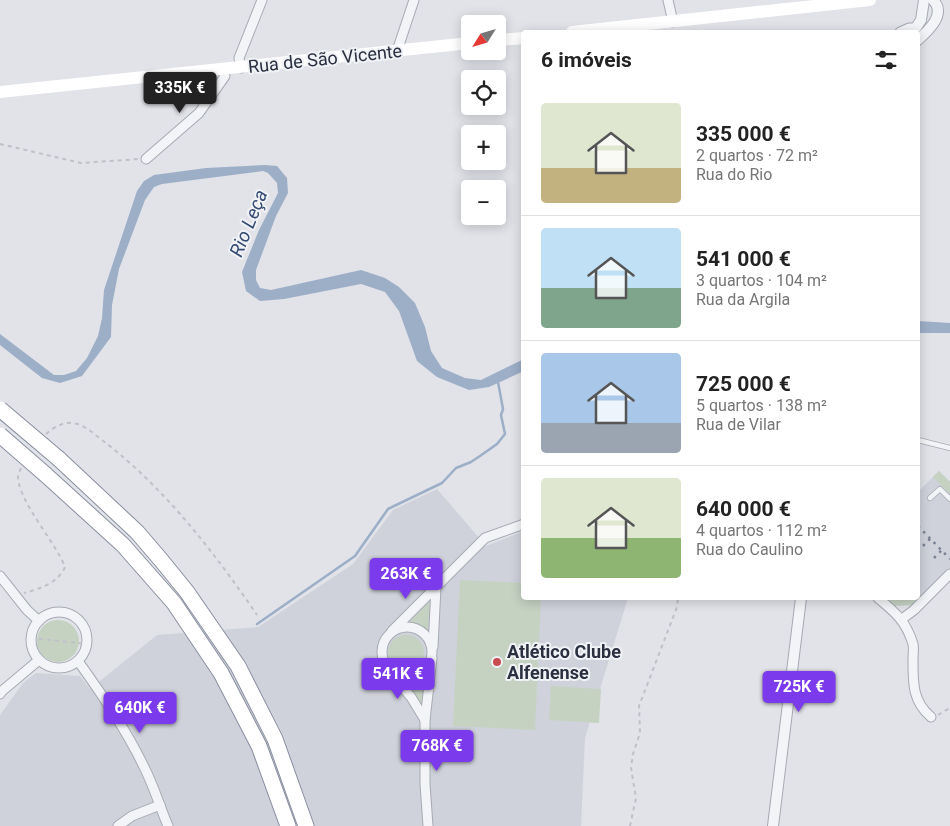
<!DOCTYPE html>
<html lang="pt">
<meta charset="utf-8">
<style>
:root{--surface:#fff;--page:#f6f6f6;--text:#222;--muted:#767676;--line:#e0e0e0;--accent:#7c3aed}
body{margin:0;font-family:Roboto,sans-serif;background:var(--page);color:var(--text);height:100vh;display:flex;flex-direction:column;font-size:19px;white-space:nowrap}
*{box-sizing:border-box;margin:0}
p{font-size:16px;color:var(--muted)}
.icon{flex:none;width:28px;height:28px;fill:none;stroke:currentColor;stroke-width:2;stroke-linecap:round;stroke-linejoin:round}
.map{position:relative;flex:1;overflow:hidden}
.side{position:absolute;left:521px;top:30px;width:399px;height:570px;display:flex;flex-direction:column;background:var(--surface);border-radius:5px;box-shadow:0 2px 12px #0003}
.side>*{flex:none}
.needle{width:32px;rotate:233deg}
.buttons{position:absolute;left:461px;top:15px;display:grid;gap:10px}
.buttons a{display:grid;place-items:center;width:45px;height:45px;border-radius:5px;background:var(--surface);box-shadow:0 2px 12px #0003;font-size:25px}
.price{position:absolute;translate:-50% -42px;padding:0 11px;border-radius:5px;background:var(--accent);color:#fff;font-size:16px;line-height:32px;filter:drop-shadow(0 1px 2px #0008)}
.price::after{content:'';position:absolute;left:50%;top:30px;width:15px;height:11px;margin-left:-8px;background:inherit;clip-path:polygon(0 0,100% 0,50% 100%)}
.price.on{background:#222;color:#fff}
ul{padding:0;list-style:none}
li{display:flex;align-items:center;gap:15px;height:125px;padding:0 20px}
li+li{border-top:1px solid var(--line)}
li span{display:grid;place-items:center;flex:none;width:140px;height:100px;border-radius:5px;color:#555}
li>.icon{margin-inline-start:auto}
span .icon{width:60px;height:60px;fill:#fffc;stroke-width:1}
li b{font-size:21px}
h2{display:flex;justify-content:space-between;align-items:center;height:60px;padding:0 20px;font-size:21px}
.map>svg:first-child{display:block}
.built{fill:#cfd2db}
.green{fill:#c5d2c2}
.water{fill:#9daec7}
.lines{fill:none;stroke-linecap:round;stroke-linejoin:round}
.stream{stroke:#9daec7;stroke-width:2.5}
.service-casing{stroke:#a6aab3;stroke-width:6}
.minor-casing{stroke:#a6aab3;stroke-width:11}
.tertiary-casing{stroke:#a6aab3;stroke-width:12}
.motorway-casing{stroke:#898f9f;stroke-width:17}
.path{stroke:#bfc1c7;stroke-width:2;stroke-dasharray:4 4;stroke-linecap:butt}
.service{stroke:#f3f4f7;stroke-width:4.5}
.minor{stroke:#f3f4f7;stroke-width:9}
.tertiary{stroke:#f3f4f7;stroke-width:10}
.secondary{stroke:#fff;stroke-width:12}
.motorway{stroke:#fff;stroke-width:15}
.rail{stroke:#7b8192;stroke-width:2.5;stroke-dasharray:2.5 5;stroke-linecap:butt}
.motorway-bridge-casing{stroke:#898f9f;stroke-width:17;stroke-linecap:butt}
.motorway-bridge{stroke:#fff;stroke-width:15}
.poi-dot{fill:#c94b52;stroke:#f0f2f6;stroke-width:2}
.labels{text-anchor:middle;stroke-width:4;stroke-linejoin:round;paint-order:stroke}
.street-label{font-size:18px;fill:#2a3040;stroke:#f0f2f6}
.poi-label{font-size:18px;font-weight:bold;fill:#2a3040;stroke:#f0f2f6;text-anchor:start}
.water-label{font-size:19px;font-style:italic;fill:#354b72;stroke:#f0f2f6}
</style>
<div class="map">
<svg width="950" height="826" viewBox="0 0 950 826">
<rect width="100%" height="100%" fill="#e1e3e9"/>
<g class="built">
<path d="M939 471 950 482V569L912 605 895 606 886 598H918V492Z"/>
<path d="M437 489 486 546 524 531V598H628L585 738 581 826H0V715L23 683 36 673 80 676 90 689 157 635 258 627 353 564 393 510Z"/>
</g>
<g class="green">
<path d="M939 471 950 482V494L933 477Z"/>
<path d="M460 580 524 583V598H541L535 730 453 726Z"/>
<path d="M918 592 922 596 912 605 895 606 886 598H918Z"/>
<path d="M429 602 430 603 428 630 419 624 409 622Z"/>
<circle cx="58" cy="641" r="21"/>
<circle cx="406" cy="653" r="18"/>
<path d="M424 678H425L423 708 406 684Z"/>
<path d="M551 686 601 689 599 723 549 720Z"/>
</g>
<g class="water">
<path d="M265 165 277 166 287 178 288 193 276 216 256 270V280L260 288 271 290 361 270 385 278 399 287 415 303 425 327 431 351 442 368 465 378 481 380 524 359V371L489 387 469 390 437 377 417 361 399 311 385 292 361 284 284 299 260 301 246 291 242 272 259 230 278 193 277 183 268 173 263 171 162 184 154 187 145 200 119 269 112 305 111 337 82 376 60 383 42 378 0 345V334L54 375H64L76 371 87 358 98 336 102 318 104 290 137 191 144 181 154 175 206 168Z"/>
<path d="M918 321 950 323V333H918Z"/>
</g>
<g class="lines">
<path class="stream" d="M257 624 355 556 388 509 442 483 456 468 471 462 480 456 497 444 505 434 501 415 503 409 498 382"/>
<g class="service-casing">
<g id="service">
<path d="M918 440 950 448"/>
<path d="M930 498 940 489 950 499"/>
</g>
</g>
<g class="minor-casing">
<g id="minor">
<path d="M668 0 673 22"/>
<path d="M900 32 909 28H916"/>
<path d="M397 51 414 0"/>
<path d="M241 68 239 58 262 0"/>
<path d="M146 159 199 113 225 76 224 70"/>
<path d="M0 576 27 610 39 621"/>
<path d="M878 598C895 612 906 621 913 644 914 649 913 654 913 659 913 682 912 701 931 717"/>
<circle cx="59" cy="640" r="28"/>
<path d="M902 619 914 610 950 574"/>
<circle cx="407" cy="652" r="25"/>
<path d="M392 631 485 538 524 524"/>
<path d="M433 647 436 587"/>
<path d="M78 661C103 696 127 731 145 769 154 787 160 807 168 826"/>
<path d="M391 674 411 697 425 720"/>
<path d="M0 694 2 691 39 660"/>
<path d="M118 826 132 816 160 805"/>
<path d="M428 826 425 784V720L432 658"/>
</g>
</g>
<g class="tertiary-casing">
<g id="tertiary">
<path d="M913 32 921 20 924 0"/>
<path d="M918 40C928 31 947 14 933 0"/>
<path d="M773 826 801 598"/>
</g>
</g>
<g class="motorway-casing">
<g id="motorway">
<path d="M59 459 137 532 161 560 187 592 238 666 275 739 306 826"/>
<path d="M46 475 123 545 174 603 221 673 259 746 288 826"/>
</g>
</g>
<g class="path">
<path d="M0 144 81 163 139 159"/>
<path d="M46 434C54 427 63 422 73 423 86 425 96 436 106 443 166 490 214 552 257 615"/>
<path d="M21 468C21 469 18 474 18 475 17 500 55 541 65 567 59 582 40 589 24 593"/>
<path d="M31 638 79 643 87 645"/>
<path d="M938 715 950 708"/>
<path d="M630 826 636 798 631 768 633 754 640 733 639 706 677 607 678 598"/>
</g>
<use href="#service" class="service"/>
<use href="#minor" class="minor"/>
<use href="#tertiary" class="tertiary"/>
<g class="secondary">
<path d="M572 32 870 0"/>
<path d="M498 40 524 38"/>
<path d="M0 92 470 43"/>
</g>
<use href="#motorway" class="motorway"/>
<g class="rail">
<path d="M918 526 950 559"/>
<path d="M923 546 932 537"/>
<path d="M934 558 943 549"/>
</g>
<g class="motorway-bridge-casing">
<g id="motorway-bridge">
<path d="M0 409 59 459"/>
<path d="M0 435 46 475"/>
</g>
</g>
<use href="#motorway-bridge" class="motorway-bridge"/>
</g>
<circle class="poi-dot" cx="497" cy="662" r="5"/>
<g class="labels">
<g class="street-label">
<text transform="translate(325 59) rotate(-6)" y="6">Rua de São Vicente</text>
</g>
<g class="poi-label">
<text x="507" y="658">Atlético Clube<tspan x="507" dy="21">Alfenense</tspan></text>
</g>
<g class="water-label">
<text transform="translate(248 223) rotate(-68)" y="7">Rio Leça</text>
</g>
</g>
</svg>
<div class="buttons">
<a><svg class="needle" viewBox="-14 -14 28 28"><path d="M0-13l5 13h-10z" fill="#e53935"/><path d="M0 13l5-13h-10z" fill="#767676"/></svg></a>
<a><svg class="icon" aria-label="locate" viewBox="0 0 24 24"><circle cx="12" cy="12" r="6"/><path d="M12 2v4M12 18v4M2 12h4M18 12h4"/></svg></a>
<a>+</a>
<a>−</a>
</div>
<b class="price on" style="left:180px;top:114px">335K €</b>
<b class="price" style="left:406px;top:600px">263K €</b>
<b class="price" style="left:398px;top:700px">541K €</b>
<b class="price" style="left:799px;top:713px">725K €</b>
<b class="price" style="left:140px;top:734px">640K €</b>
<b class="price" style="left:437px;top:772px">768K €</b>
<section class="side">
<h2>6 imóveis<svg class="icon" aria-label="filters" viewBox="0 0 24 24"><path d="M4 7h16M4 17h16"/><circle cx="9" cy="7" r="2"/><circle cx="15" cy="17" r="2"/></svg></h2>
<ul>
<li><span style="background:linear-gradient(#dfe7d0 65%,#c2b280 0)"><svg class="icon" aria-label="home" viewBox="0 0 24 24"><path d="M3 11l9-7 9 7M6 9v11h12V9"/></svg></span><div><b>335 000 €</b><p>2 quartos · 72 m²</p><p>Rua do Rio</p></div></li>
<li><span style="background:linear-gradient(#bfe0f5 60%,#7fa58c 0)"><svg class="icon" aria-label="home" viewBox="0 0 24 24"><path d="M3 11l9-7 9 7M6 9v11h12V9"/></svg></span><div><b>541 000 €</b><p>3 quartos · 104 m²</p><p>Rua da Argila</p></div></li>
<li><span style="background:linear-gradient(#a9c7e8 70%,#9aa5b1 0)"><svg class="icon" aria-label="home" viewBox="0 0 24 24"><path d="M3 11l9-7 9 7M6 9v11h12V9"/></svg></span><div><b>725 000 €</b><p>5 quartos · 138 m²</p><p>Rua de Vilar</p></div></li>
<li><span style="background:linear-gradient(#dfe7d0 60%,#8fb573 0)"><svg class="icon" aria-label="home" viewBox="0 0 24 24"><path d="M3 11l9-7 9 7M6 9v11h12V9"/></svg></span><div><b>640 000 €</b><p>4 quartos · 112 m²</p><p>Rua do Caulino</p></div></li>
</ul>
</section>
</div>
